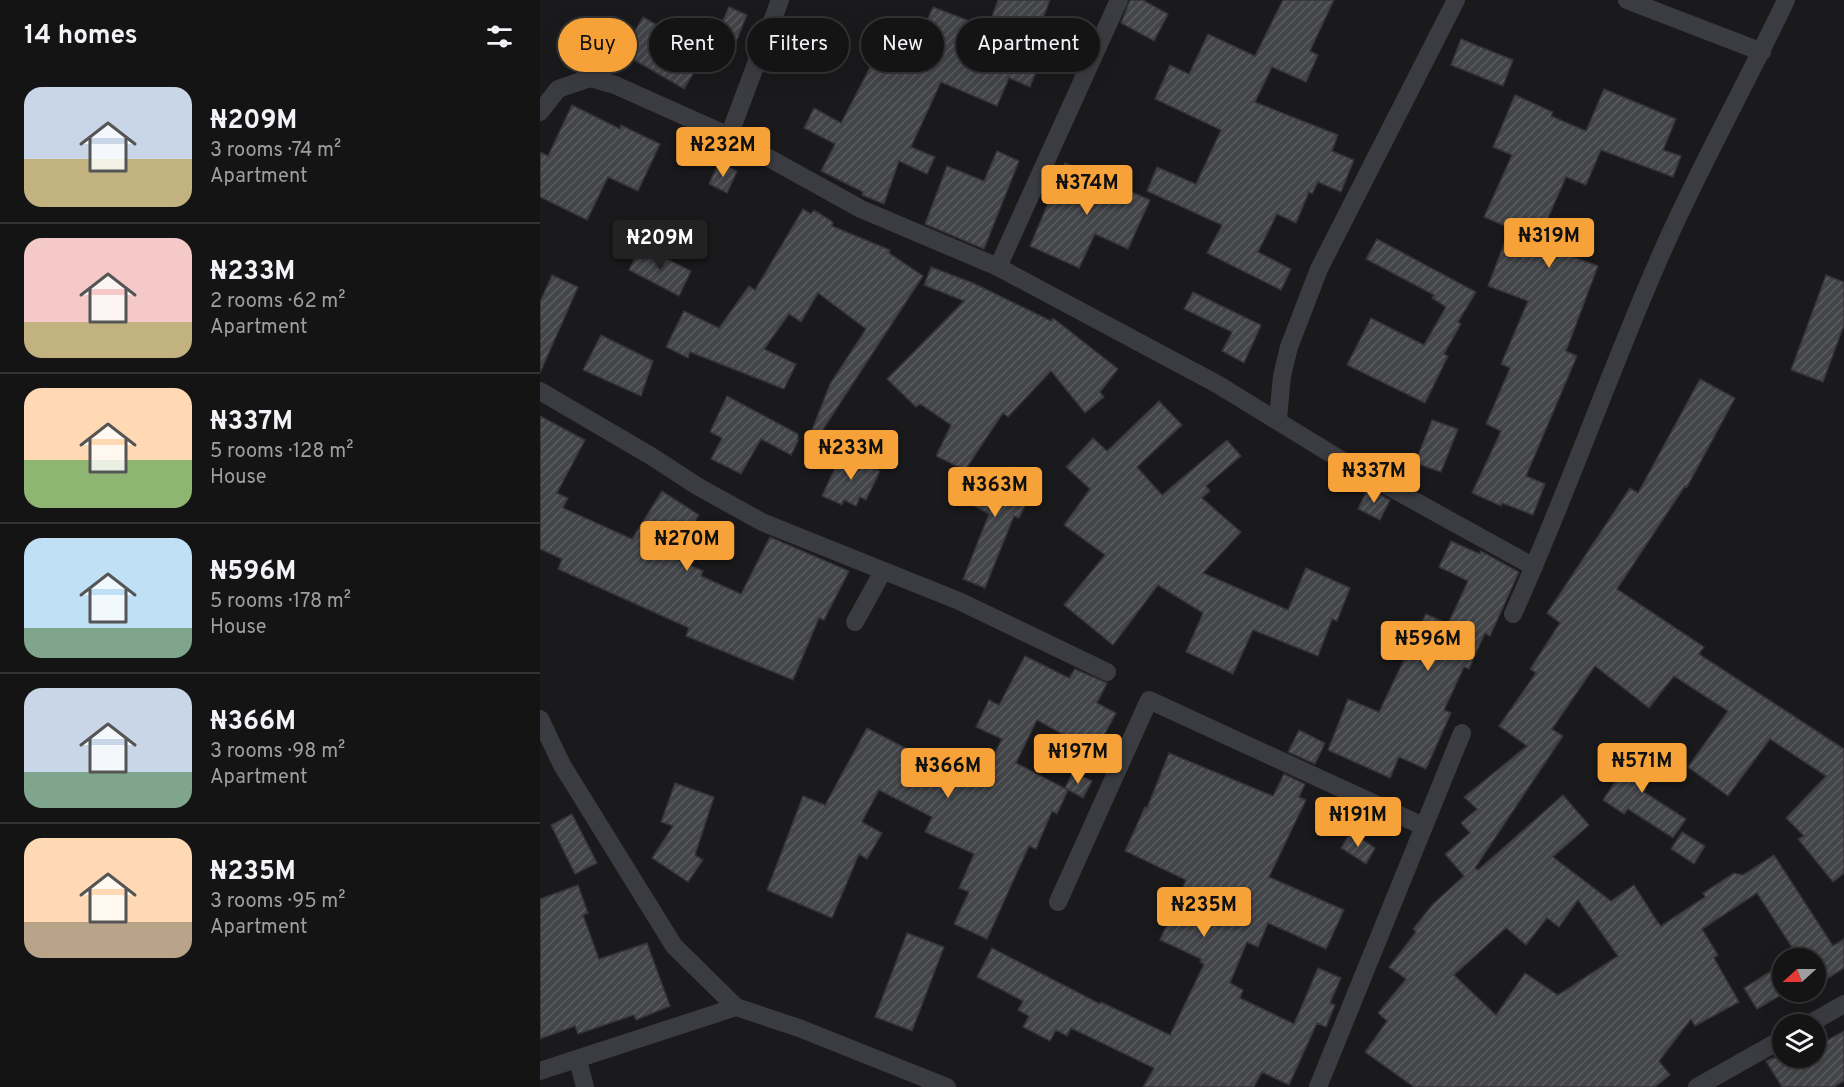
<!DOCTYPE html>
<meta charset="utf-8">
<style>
:root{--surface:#141415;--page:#212122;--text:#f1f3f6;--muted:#9d9ea0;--line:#333334;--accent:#f6a238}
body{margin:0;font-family:Overpass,sans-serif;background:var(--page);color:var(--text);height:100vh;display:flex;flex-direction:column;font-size:22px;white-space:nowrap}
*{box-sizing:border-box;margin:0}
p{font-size:20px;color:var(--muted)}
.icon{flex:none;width:33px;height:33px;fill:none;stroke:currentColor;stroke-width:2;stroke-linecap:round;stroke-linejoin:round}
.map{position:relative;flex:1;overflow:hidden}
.details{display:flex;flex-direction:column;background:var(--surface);width:540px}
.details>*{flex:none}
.top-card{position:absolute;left:18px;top:18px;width:570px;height:54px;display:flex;gap:12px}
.needle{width:39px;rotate:249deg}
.fabs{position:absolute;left:1232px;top:948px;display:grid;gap:12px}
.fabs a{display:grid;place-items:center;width:54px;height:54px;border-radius:50%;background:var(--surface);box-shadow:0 6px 24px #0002,0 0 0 2px var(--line);font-size:30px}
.price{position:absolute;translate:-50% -51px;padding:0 14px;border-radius:6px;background:var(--accent);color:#111;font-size:20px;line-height:39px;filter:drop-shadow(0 2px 3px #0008)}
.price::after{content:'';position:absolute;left:50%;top:36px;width:18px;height:14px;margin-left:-9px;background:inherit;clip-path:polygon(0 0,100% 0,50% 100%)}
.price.current{background:#222;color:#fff}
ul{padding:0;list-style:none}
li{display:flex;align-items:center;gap:18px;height:150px;padding:0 24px}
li+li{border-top:2px solid var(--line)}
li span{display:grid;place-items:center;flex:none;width:168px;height:120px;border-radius:18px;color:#555}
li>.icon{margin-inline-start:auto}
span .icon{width:72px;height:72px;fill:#fffc;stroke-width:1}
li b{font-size:26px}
h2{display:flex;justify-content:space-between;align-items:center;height:72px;padding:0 24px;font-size:26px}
.chip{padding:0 21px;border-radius:27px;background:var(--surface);box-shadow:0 6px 24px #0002,0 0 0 2px var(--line);font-size:21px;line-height:54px}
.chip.current{background:var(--accent);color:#111}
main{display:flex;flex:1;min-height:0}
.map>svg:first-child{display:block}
.building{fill:url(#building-hatch);stroke:#343438;stroke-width:1.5;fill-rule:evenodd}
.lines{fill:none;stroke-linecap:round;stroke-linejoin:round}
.street{stroke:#3b3c41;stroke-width:18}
</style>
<main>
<section class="details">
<h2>14 homes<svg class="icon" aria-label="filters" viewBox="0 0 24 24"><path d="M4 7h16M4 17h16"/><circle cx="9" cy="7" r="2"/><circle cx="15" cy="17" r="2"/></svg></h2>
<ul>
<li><span style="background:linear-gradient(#c9d6e8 60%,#c2b280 0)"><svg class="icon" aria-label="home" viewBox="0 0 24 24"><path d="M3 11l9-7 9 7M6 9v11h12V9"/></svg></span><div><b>₦209M</b><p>3 rooms · 74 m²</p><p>Apartment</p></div></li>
<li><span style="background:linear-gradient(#f6c9c9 70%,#c2b280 0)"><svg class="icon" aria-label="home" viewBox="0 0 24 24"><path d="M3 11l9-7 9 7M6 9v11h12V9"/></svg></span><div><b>₦233M</b><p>2 rooms · 62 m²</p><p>Apartment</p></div></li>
<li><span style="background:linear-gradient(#ffd9b3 60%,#8fb573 0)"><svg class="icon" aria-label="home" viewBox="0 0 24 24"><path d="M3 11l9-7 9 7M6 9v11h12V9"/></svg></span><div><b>₦337M</b><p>5 rooms · 128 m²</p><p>House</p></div></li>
<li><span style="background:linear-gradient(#bfe0f5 75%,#7fa58c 0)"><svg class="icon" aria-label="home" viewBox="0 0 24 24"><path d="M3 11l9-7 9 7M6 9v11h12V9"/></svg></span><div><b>₦596M</b><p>5 rooms · 178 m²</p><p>House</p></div></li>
<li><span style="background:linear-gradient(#c9d6e8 70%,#7fa58c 0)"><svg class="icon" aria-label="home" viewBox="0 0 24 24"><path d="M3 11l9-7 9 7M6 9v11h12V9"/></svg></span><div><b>₦366M</b><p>3 rooms · 98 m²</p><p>Apartment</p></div></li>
<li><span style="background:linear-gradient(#ffd9b3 70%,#b9a48a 0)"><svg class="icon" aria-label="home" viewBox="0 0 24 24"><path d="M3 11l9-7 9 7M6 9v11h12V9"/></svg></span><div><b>₦235M</b><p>3 rooms · 95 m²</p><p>Apartment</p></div></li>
</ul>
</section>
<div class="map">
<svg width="1304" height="1087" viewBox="0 0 1304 1087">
<defs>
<pattern id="building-hatch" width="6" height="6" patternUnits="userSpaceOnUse" patternTransform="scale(1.5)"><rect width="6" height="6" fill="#444549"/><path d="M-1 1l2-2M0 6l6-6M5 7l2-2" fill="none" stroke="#5c5d61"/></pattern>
</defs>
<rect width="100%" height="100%" fill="#1a1a1c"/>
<g class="building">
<path d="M458 0H510L492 47 504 52 490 87 469 78 457 106 401 82 371 147 395 157 387 174 359 161 344 204 322 195 323 192 281 171 295 144 264 128 274 108 301 123 336 56 365 71 393 7 448 28Z"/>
<path d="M590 0H603L628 14 614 41 581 23Z"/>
<path d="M743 0H794L770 51 778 55 766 82 732 67 715 102 798 135 792 151 814 160 801 192 778 182 772 194 769 192 756 223 737 214 718 252 751 269 741 290 667 253 682 225 607 191 617 167 656 184 681 130 615 99 630 65 649 74 668 34 715 56Z"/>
<path d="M189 7 207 15 191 54 172 45Z"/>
<path d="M103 17 166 53 144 89 82 53Z"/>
<path d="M921 39 973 60 963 86 911 65Z"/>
<path d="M1064 89 1136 119 1123 150 1141 156 1133 177 1061 150 1046 185 1026 177 997 243 1058 266 1026 351 1037 356 986 476 1005 484 993 515 962 503 961 506 932 493 961 431 946 424 970 368 961 364 988 301 948 286 970 228 944 217 972 155 953 147 975 95 1013 112 1011 116 1046 131Z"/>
<path d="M32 105 80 129 81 125 120 144 98 191 68 177 47 220 0 197V152L8 156Z"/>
<path d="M457 151 479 161 444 249 385 224 407 166 444 181Z"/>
<path d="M179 162 197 171 187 193 169 184Z"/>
<path d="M525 163 610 200 588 249 555 234 539 268 490 246Z"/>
<path d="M263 209 271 214 274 210 293 222 292 226 350 250 349 253 383 276 280 434 272 430 290 384 326 329 278 293 261 322 249 314 224 349 256 364 244 389 150 352 148 358 126 347 144 311 179 328 209 286 215 290Z"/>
<path d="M837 239 936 292 918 322 921 324 904 354 908 356 885 403 807 365 831 318 884 345 906 307 892 298 894 295 826 259Z"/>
<path d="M101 246 151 271 139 296 89 270Z"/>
<path d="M391 267 433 283 511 321 513 318 578 369 560 392 564 397 545 413 511 371 468 417 463 413 425 470 396 456 411 425 380 404 376 407 347 379 424 301 384 285Z"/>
<path d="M12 275 38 287 0 373V302Z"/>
<path d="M1286 275 1304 282V325L1283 382 1251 370Z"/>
<path d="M653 292 721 325 704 363 682 351 692 332 644 309Z"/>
<path d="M61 335 113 361 101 396 43 370Z"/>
<path d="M1160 379 1195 398 1147 487 1145 486 1077 589 1164 647 1159 654 1304 749V873L1293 882 1258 839 1264 836 1246 818 1286 776 1230 739 1188 796 1148 767 1188 711 1134 676 1109 708 1055 666 1012 729 1023 736 935 868 938 870 1023 795 1049 825 1013 857 1071 901 1094 885 1117 921 1116 923 1118 922 1121 926 1165 897 1163 893 1194 873 1203 875 1234 855 1293 946 1304 939V968L1279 984 1275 978V958H1252L1257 955 1217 893 1162 929 1178 955 1174 958 1199 1002 1155 1026 1151 1019 1119 1061 1130 1075 1115 1087H874L825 1052 847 1021 838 1013 866 979 849 967 876 932 873 929 893 904 924 876 905 854 930 833 921 823 937 809 924 797 987 746 959 726 996 673 990 669 1020 623 1007 613 1090 488 1098 493ZM1038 900 1078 956 1018 995 985 973 956 1015 914 975 966 928 986 945 1007 918 1019 927Z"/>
<path d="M187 396 258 434V441L251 455 221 439 201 474 171 459 182 438 170 432Z"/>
<path d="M619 401 642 425 597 467 622 495 687 440 701 456 666 486 670 491 662 498 701 532 663 573 748 610 766 568 810 588 797 621 792 619 778 656 713 630 693 674 646 652 663 613 618 585 573 645 524 605 565 555 524 525 550 489 526 467 553 438 567 451Z"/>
<path d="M0 416 45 440 17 493 28 498 23 508 92 539 122 491 159 515 132 557 163 571 161 576 201 594 230 537 309 571 284 620 279 618 253 680 146 636 149 628 18 569 22 559 0 549Z"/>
<path d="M892 420 918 429 901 472 875 463Z"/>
<path d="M302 453 340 471 326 500 320 497 316 506 304 500 302 505 282 496Z"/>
<path d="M473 467 498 481 479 518 474 516 445 588 423 579 449 514 420 498 433 474 462 489Z"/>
<path d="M828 488 850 500 840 520 818 509Z"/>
<path d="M911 541 940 554 941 551 979 572 950 636 945 633 929 669 924 667 904 710 911 713 886 769 859 757 850 778 788 750 808 699 839 712 886 614 908 624 928 581 899 567Z"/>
<path d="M485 656 529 678 535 669 567 683 557 703 576 713 555 752 497 720 476 763 528 790 517 814 512 811 496 849 489 846 447 939 414 924 429 892 419 888 434 854 385 832 392 817 339 790 322 822 342 833 327 859 319 854 292 918 227 890 263 796 285 805 327 728 413 773 414 770 440 782 462 739 436 727 449 700 459 705Z"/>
<path d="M759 730 785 743 775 764 748 752Z"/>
<path d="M1100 744 1121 758 1102 787 1106 789 1104 792 1146 819 1133 838 1088 809 1084 814 1063 800Z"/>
<path d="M629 753 733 796 744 774 765 784 759 797 766 800 729 877 804 910 786 949 728 923 718 947 707 942 690 983 703 990 700 998 754 1024 778 968 801 978 790 1003 795 1005 786 1027 777 1023 749 1085 722 1072 714 1087H603L614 1068 531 1028 527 1036 516 1030 510 1041 483 1027 489 1016 478 1010 483 1001 437 977 452 948 560 1004 561 1002 630 1035 664 964 660 962 661 959 620 940 646 880 585 851 605 807 607 808Z"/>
<path d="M533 772 552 781 543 798 525 788Z"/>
<path d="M135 783 174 797 155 855 163 860 148 882 112 858 133 826 121 822Z"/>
<path d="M32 814 57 863 35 874 11 825Z"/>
<path d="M811 832 835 848 826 864 801 848Z"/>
<path d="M1142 832 1165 846 1154 864 1131 849Z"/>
<path d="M38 885 48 913 43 915 59 959 107 943 130 1006 96 1020 94 1015 38 1034 35 1026 0 1039V899Z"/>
<path d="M367 933 404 947 372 1031 335 1017Z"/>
<path d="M1242 964V992H1246L1217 1009 1204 988Z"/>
<path d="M1304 1031V1081L1294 1087H1242L1226 1061 1232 1058H1275V1047Z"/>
</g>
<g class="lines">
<g class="street">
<path d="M1087 0 1222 52"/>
<path d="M0 112 18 89 50 78 75 85 189 136 321 209 458 267 677 384 806 463 994 567"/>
<path d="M189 136 240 0"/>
<path d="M458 267 579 0"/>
<path d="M0 391 111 456 157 486 222 522 419 601 567 672"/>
<path d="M738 419 742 376 749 347 779 269 916 0"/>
<path d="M973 614C1027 495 1069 372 1122 252 1159 167 1206 85 1246 0"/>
<path d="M315 622 343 571"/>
<path d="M0 719 22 765 134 946 196 1007 259 1028 407 1087"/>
<path d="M518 902 609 700 883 826"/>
<path d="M1269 1024 1304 1004"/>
<path d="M38 1060 45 1087"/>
<path d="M0 1071 196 1007"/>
<path d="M778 1087 922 733"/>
<path d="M1157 1087 1242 1039"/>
</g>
</g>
</svg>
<div class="fabs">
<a><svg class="needle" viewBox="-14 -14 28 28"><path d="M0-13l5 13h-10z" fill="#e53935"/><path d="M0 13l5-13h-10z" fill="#9d9ea0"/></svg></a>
<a><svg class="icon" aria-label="layers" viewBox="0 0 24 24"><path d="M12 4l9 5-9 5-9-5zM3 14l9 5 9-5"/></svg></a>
</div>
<b class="price" style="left:183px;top:178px">₦232M</b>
<b class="price" style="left:547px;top:216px">₦374M</b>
<b class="price" style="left:1009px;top:269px">₦319M</b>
<b class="price current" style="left:120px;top:271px">₦209M</b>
<b class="price" style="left:311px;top:481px">₦233M</b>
<b class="price" style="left:834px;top:504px">₦337M</b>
<b class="price" style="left:455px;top:518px">₦363M</b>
<b class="price" style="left:147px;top:572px">₦270M</b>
<b class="price" style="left:888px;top:672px">₦596M</b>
<b class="price" style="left:538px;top:785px">₦197M</b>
<b class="price" style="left:1102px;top:794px">₦571M</b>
<b class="price" style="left:408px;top:799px">₦366M</b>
<b class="price" style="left:818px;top:848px">₦191M</b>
<b class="price" style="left:664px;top:938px">₦235M</b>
<div class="top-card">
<a class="chip current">Buy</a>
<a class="chip">Rent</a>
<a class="chip">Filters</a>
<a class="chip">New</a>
<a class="chip">Apartment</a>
</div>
</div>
</main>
